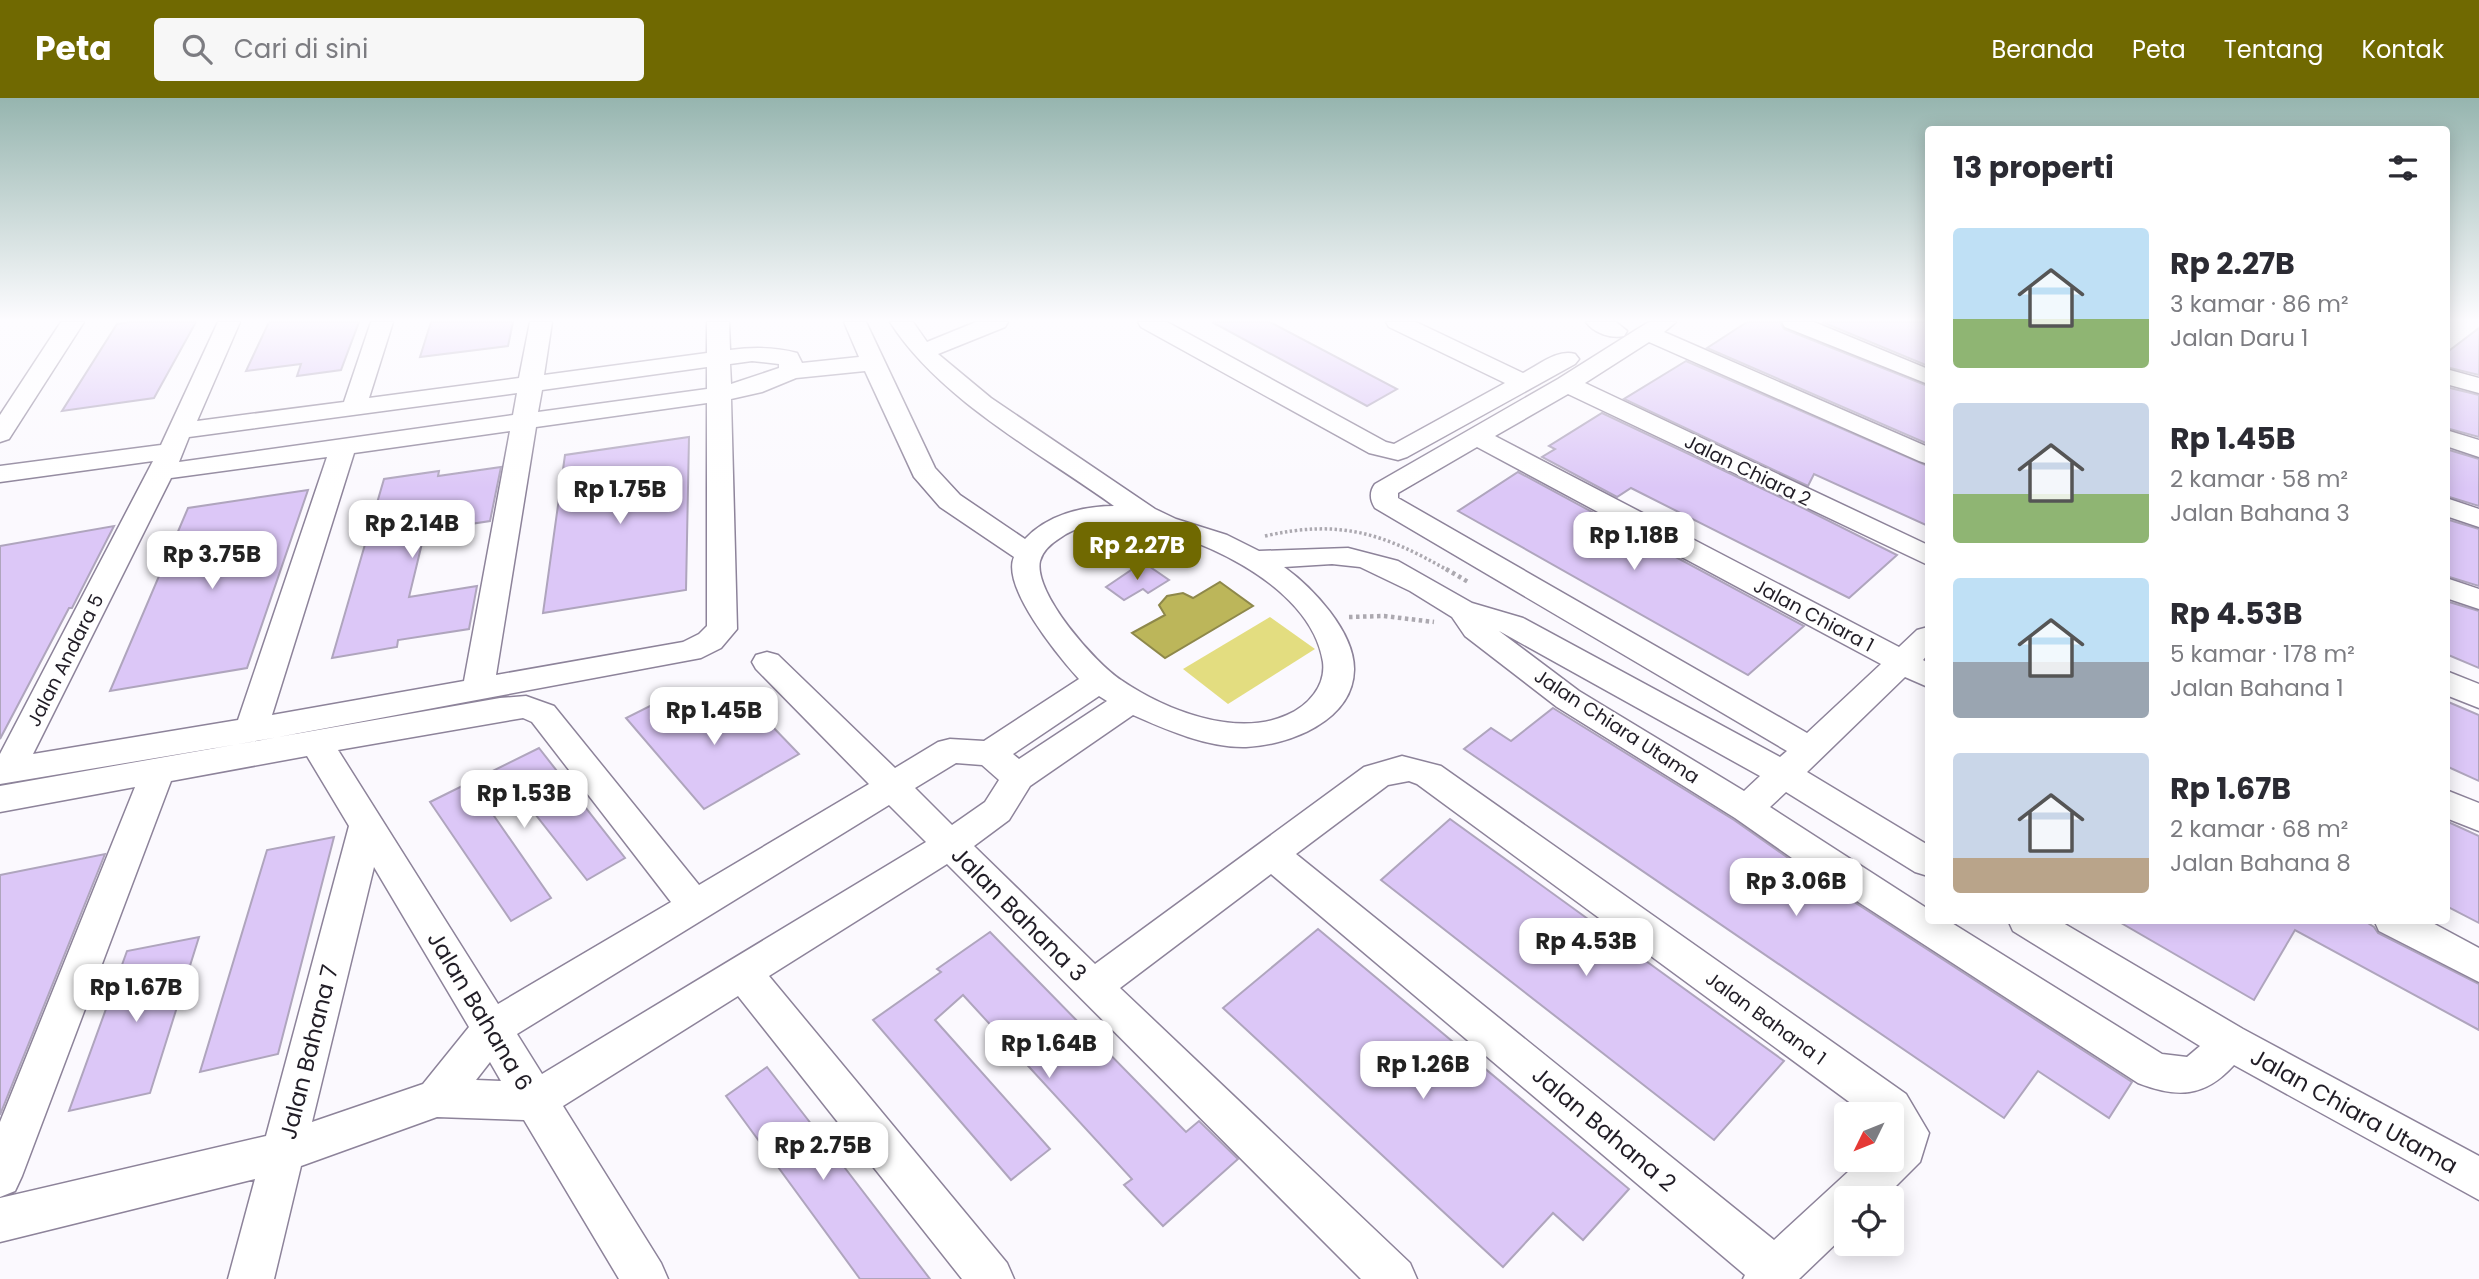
<!DOCTYPE html>
<html lang="id">
<meta charset="utf-8">
<style>
:root{--surface:#fff;--page:#f7f7f7;--text:#2b2b33;--muted:#7c7c81;--accent:#706901}
body{margin:0;font-family:Poppins,sans-serif;background:var(--page);color:var(--text);height:100vh;display:flex;flex-direction:column;font-size:26px;white-space:nowrap}
*{box-sizing:border-box;margin:0}
p{font-size:23px;color:var(--muted)}
.icon{flex:none;width:38px;height:38px;fill:none;stroke:currentColor;stroke-width:2;stroke-linecap:round;stroke-linejoin:round}
.map{position:relative;flex:1;overflow:hidden}
.side{position:absolute;left:1925px;top:28px;width:525px;height:798px;display:flex;flex-direction:column;background:var(--surface);border-radius:7px;box-shadow:0 4px 18px #0003}
.side>*{flex:none}
.needle{width:46px;rotate:227deg}
.tools{position:absolute;left:1834px;top:1004px;display:grid;gap:14px}
.tools a{display:grid;place-items:center;width:70px;height:70px;border-radius:7px;background:var(--surface);box-shadow:0 4px 18px #0003;font-size:35px}
.price{position:absolute;translate:-50% -60px;padding:0 16px;border-radius:14px;background:#fff;color:#222;font-size:23px;line-height:46px;filter:drop-shadow(0 2px 4px #0008)}
.price::after{content:'';position:absolute;left:50%;top:42px;width:21px;height:16px;margin-left:-10px;background:inherit;clip-path:polygon(0 0,100% 0,50% 100%)}
.price.on{background:var(--accent);color:#fff}
ul{padding:0;list-style:none}
li{display:flex;align-items:center;gap:21px;height:175px;padding:0 28px}
li span{display:grid;place-items:center;flex:none;width:196px;height:140px;border-radius:7px;color:#555}
li>.icon{margin-inline-start:auto}
span .icon{width:84px;height:84px;fill:#fffc;stroke-width:1}
li b{font-size:30px}
h2{display:flex;justify-content:space-between;align-items:center;height:84px;padding:0 28px;font-size:30px}
header{display:flex;align-items:center;gap:42px;box-sizing:border-box;height:98px;padding:0 35px;background:var(--accent);color:#fff}
header strong{font-size:33px}
nav{display:flex;gap:38px;margin-inline-start:auto;font-size:24px}
.search{width:490px;height:63px;background:var(--page);display:flex;align-items:center;gap:18px;box-sizing:border-box;padding:0 24px;border-radius:7px;color:var(--muted);font-size:26px}
.map>svg:first-child{display:block}
.green{fill:#e3dd80}
.water{fill:#bcb65a;stroke:#8e884a;stroke-width:2}
.building{fill:#dcc7f7;stroke:#afa5bd;stroke-width:2}
.lines{fill:none;stroke-linecap:round;stroke-linejoin:round}
.minor-casing{stroke:#8d839a;stroke-width:3}
.path-far1{stroke:#aca9b0;stroke-width:3.5;stroke-dasharray:2.5 2.5;stroke-linecap:butt}
.path{stroke:#aca9b0;stroke-width:4.5;stroke-dasharray:3.5 3.5;stroke-linecap:butt}
.minor{fill:#fff;fill-rule:evenodd}
.labels{text-anchor:middle;stroke-width:5;stroke-linejoin:round;paint-order:stroke}
.street-label{font-size:19px;fill:#211d26;stroke:#fff}
.near-street-label{font-size:23px;fill:#211d26;stroke:#fff}
</style>
<header>
<strong>Peta</strong>
<div class="search"><svg class="icon" aria-label="search" viewBox="0 0 24 24"><circle cx="10" cy="10" r="6"/><path d="M15 15l6 6"/></svg>Cari di sini</div>
<nav><a>Beranda</a><a>Peta</a><a>Tentang</a><a>Kontak</a></nav>
</header>
<div class="map">
<svg width="2479" height="1181" viewBox="0 0 2479 1181">
<rect width="100%" height="100%" fill="#fbf9fe"/>
<path class="green" d="M1270 519 1315 551 1228 606 1183 571Z"/>
<path class="water" d="M1220 484 1253 508 1165 560 1132 535 1165 517 1159 507 1167 498 1183 495 1193 500Z"/>
<g class="building">
<path d="M129 224H196L154 300 62 313 117 226Z"/>
<path d="M269 224H359L341 272 297 278 301 266 246 273Z"/>
<path d="M431 224H513L508 248 420 259Z"/>
<path d="M1212 224H1270L1397 291 1367 308Z"/>
<path d="M1747 224H1780L1784 231 1928 288V346L1707 250Z"/>
<path d="M1822 224H1928V268Z"/>
<path d="M2479 230V277L2446 269V255Z"/>
<path d="M1686 263 1928 368V428L1814 376 1808 388 1624 301Z"/>
<path d="M2446 289 2479 297V339L2446 330Z"/>
<path d="M1602 315 1799 408 1897 457 1849 500 1631 390 1617 399 1542 359 1555 351 1549 348Z"/>
<path d="M689 339 686 492 543 515 565 357Z"/>
<path d="M2446 351 2479 361V408L2446 398Z"/>
<path d="M501 369 490 423 425 433 409 499 477 488 469 531 398 542 397 549 332 560 384 381 439 373 438 378Z"/>
<path d="M1518 374 1646 443 1804 528 1748 577 1458 413Z"/>
<path d="M308 392 247 570 110 593 188 410Z"/>
<path d="M2446 421 2479 431V488L2446 478Z"/>
<path d="M114 428 72 510H69L0 641V448Z"/>
<path d="M1143 464 1169 482 1148 495 1143 491 1124 502 1106 489Z"/>
<path d="M2446 503 2479 513V570L2446 556Z"/>
<path d="M740 595 799 656 704 711 626 620 660 603 681 627Z"/>
<path d="M2446 603 2479 617V683L2446 668Z"/>
<path d="M1553 610 1734 722 1811 776 2132 984 2109 1020 2038 973 2004 1020 1464 651 1491 630 1511 643Z"/>
<path d="M539 650 625 760 587 782 509 683 483 702 551 800 511 823 430 704Z"/>
<path d="M1450 721 1784 963 1714 1042 1381 782Z"/>
<path d="M2446 723 2479 738V825L2446 808Z"/>
<path d="M334 739 278 956 200 974 267 752Z"/>
<path d="M105 756 0 1017V777Z"/>
<path d="M2116 822H2363L2374 829 2378 835 2479 886V932L2295 832 2254 902Z"/>
<path d="M1318 831 1629 1091 1583 1142 1553 1115 1503 1169 1223 910Z"/>
<path d="M990 834 1186 1034 1199 1023 1238 1061 1163 1128 1124 1087 1132 1081 963 897 935 922 1050 1051 1011 1082 873 922 941 874 937 871Z"/>
<path d="M199 839 150 995 69 1013 127 853Z"/>
<path d="M767 969 812 1027 930 1181H860L726 998Z"/>
</g>
<g class="lines">
<g class="minor-casing">
<g id="minor">
<path d="M61 224H84L9 341 0 344V317Z"/>
<path d="M218 224H240L197 323 344 304 371 224H393L369 300 519 280 530 224H552L544 277 707 255V224H729L730 252C753 249 775 249 797 255L802 265 859 259 844 224H866L935 370 960 397 1025 441C1047 417 1083 408 1114 408 1040 355 939 301 890 224H913L927 244 976 224H1008L1005 229 938 256 991 300 1155 411 1176 421 1227 437 1259 453 1348 450 1398 463 1472 505 1523 520 1780 659 1787 653 1375 410C1370 402 1369 394 1375 386L1558 281 1639 230 1649 224H1676L1664 234 1928 349V366L1919 363 1649 244 1585 285 1928 447V467L1568 296 1495 338 1899 549 1917 532 1928 529V556L1923 562 1928 565V589L1905 579 1807 674 1928 747V778L1915 774 1786 694 1770 709 1928 811V822H1947L2162 956 2187 959 2200 948 2013 833 2008 822H2058L2243 931 2479 1058V1102L2234 967C2204 1000 2177 1000 2138 985L1812 774 1735 720 1557 609 1465 538 1452 519 1410 493 1360 469 1332 466 1284 469C1312 489 1355 534 1354 572 1353 623 1289 647 1246 649 1208 650 1167 632 1133 617L1030 688 1009 722 974 748 1095 866 1364 669 1402 658 1441 668 1906 996 1929 1035 1920 1064 1883 1101H1846V1136L1799 1181H1743L1745 1177 1271 776 1120 890 1410 1165 1417 1181H1361L947 766 769 878 1007 1165 1014 1181H962L738 898 563 1008 661 1165 668 1181H619L524 1022 437 1019 301 1068 274 1181H228L255 1081 0 1144V1100L266 1038 349 728 307 658 171 683 22 1078 15 1093 0 1099V1024L135 689 0 714V688L500 600 526 598 554 608 699 787 869 686 756 571 752 564 756 557 767 554 778 557 895 670 938 644 950 641 984 643 1079 581C1059 559 1001 489 1014 459L940 409 914 379 865 273 796 280 762 294 731 301 737 531 721 550 701 560 251 644 0 686V656L153 363 0 384V368L161 347ZM752 263 779 266V270L731 286 730 266ZM707 269V291L538 314 542 292ZM517 295 513 317 179 364 189 339ZM707 305V528L699 536 683 544 496 577 536 329ZM510 333 464 583 272 617 354 355ZM1477 349 1881 566 1807 635 1398 400V395ZM327 359 238 622 33 656 171 380ZM1116 424C1187 431 1311 484 1323 564 1326 588 1308 608 1287 617 1235 640 1165 612 1121 582 1096 566 1033 495 1040 463 1043 452 1052 445 1060 440 1077 428 1096 424 1116 424ZM1499 533 1501 534 1760 678 1744 693 1579 593ZM1099 598 1107 603 1019 661 1013 656ZM523 620 532 624 671 804 498 906 338 652ZM956 665 982 667 999 682 985 704 952 727 915 690ZM1409 683 1417 686 1867 1017H1892V1062H1861L1774 1142 1296 756 1388 687ZM889 707 926 744 542 976 517 936ZM374 769 469 929 423 986 312 1024ZM490 964 501 983 476 982Z"/>
<path d="M1138 224H1167L1386 344 1394 346 1505 285 1389 229 1386 224H1416L1523 275C1539 267 1557 251 1575 256L1579 261 1575 266 1407 359 1398 362 1369 355 1141 229Z"/>
<path d="M1586 224H1616L1627 233 1624 238C1611 241 1594 235 1586 224Z"/>
<path d="M1782 224H1814L1928 271V286L1785 229Z"/>
<path d="M2446 271 2479 280V295L2446 286Z"/>
<path d="M2446 332 2479 342V359L2446 348Z"/>
<path d="M2446 400 2479 411V429L2446 418Z"/>
<path d="M2446 480 2479 491V511L2446 500Z"/>
<path d="M2446 573 2479 586V610L2446 597Z"/>
<path d="M2446 692 2479 705V733L2446 720Z"/>
<path d="M2374 822H2427L2479 850V884L2379 833Z"/>
</g>
</g>
<path class="path-far1" d="M1265 438C1340 421 1383 435 1449 473"/>
<g class="path">
<path d="M1446 471 1470 485"/>
<path d="M1349 519 1384 518 1434 524"/>
</g>
<use href="#minor" class="minor"/>
</g>
<linearGradient id="sky" x2="0" y2="1"><stop stop-color="#96b5af"/><stop offset="0.57" stop-color="#fdfcff"/><stop offset="1" stop-color="#fdfcff" stop-opacity="0"/></linearGradient>
<rect width="2479" height="390" fill="url(#sky)"/>
<g class="labels">
<g class="street-label">
<text transform="translate(1748 372) rotate(26)" y="7">Jalan Chiara 2</text>
<text transform="translate(1814 517) rotate(28)" y="7">Jalan Chiara 1</text>
<text transform="translate(65 562) rotate(-63)" y="7">Jalan Andara 5</text>
<text transform="translate(1617 628) rotate(33)" y="7">Jalan Chiara Utama</text>
<text transform="translate(1766 920) rotate(36)" y="7">Jalan Bahana 1</text>
</g>
<g class="near-street-label">
<text transform="translate(1019 816) rotate(45)" y="8">Jalan Bahana 3</text>
<text transform="translate(480 913) rotate(59)" y="8">Jalan Bahana 6</text>
<text transform="translate(309 954) rotate(-76)" y="8">Jalan Bahana 7</text>
<text transform="translate(2354 1013) rotate(29)" y="8">Jalan Chiara Utama</text>
<text transform="translate(1604 1031) rotate(40)" y="8">Jalan Bahana 2</text>
</g>
</g>
</svg>
<div class="tools">
<a><svg class="needle" viewBox="-14 -14 28 28"><path d="M0-13l5 13h-10z" fill="#e53935"/><path d="M0 13l5-13h-10z" fill="#7c7c81"/></svg></a>
<a><svg class="icon" aria-label="locate" viewBox="0 0 24 24"><circle cx="12" cy="12" r="6"/><path d="M12 2v4M12 18v4M2 12h4M18 12h4"/></svg></a>
</div>
<b class="price" style="left:620px;top:428px">Rp 1.75B</b>
<b class="price" style="left:412px;top:462px">Rp 2.14B</b>
<b class="price" style="left:1634px;top:474px">Rp 1.18B</b>
<b class="price on" style="left:1137px;top:484px">Rp 2.27B</b>
<b class="price" style="left:212px;top:493px">Rp 3.75B</b>
<b class="price" style="left:714px;top:649px">Rp 1.45B</b>
<b class="price" style="left:524px;top:732px">Rp 1.53B</b>
<b class="price" style="left:1796px;top:820px">Rp 3.06B</b>
<b class="price" style="left:1586px;top:880px">Rp 4.53B</b>
<b class="price" style="left:136px;top:926px">Rp 1.67B</b>
<b class="price" style="left:1049px;top:982px">Rp 1.64B</b>
<b class="price" style="left:1423px;top:1003px">Rp 1.26B</b>
<b class="price" style="left:823px;top:1084px">Rp 2.75B</b>
<section class="side">
<h2>13 properti<svg class="icon" aria-label="filters" viewBox="0 0 24 24"><path d="M4 7h16M4 17h16"/><circle cx="9" cy="7" r="2"/><circle cx="15" cy="17" r="2"/></svg></h2>
<ul>
<li><span style="background:linear-gradient(#bfe0f5 65%,#8fb573 0)"><svg class="icon" aria-label="home" viewBox="0 0 24 24"><path d="M3 11l9-7 9 7M6 9v11h12V9"/></svg></span><div><b>Rp 2.27B</b><p>3 kamar · 86 m²</p><p>Jalan Daru 1</p></div></li>
<li><span style="background:linear-gradient(#c9d6e8 65%,#8fb573 0)"><svg class="icon" aria-label="home" viewBox="0 0 24 24"><path d="M3 11l9-7 9 7M6 9v11h12V9"/></svg></span><div><b>Rp 1.45B</b><p>2 kamar · 58 m²</p><p>Jalan Bahana 3</p></div></li>
<li><span style="background:linear-gradient(#bfe0f5 60%,#9aa5b1 0)"><svg class="icon" aria-label="home" viewBox="0 0 24 24"><path d="M3 11l9-7 9 7M6 9v11h12V9"/></svg></span><div><b>Rp 4.53B</b><p>5 kamar · 178 m²</p><p>Jalan Bahana 1</p></div></li>
<li><span style="background:linear-gradient(#c9d6e8 75%,#b9a48a 0)"><svg class="icon" aria-label="home" viewBox="0 0 24 24"><path d="M3 11l9-7 9 7M6 9v11h12V9"/></svg></span><div><b>Rp 1.67B</b><p>2 kamar · 68 m²</p><p>Jalan Bahana 8</p></div></li>
</ul>
</section>
</div>
